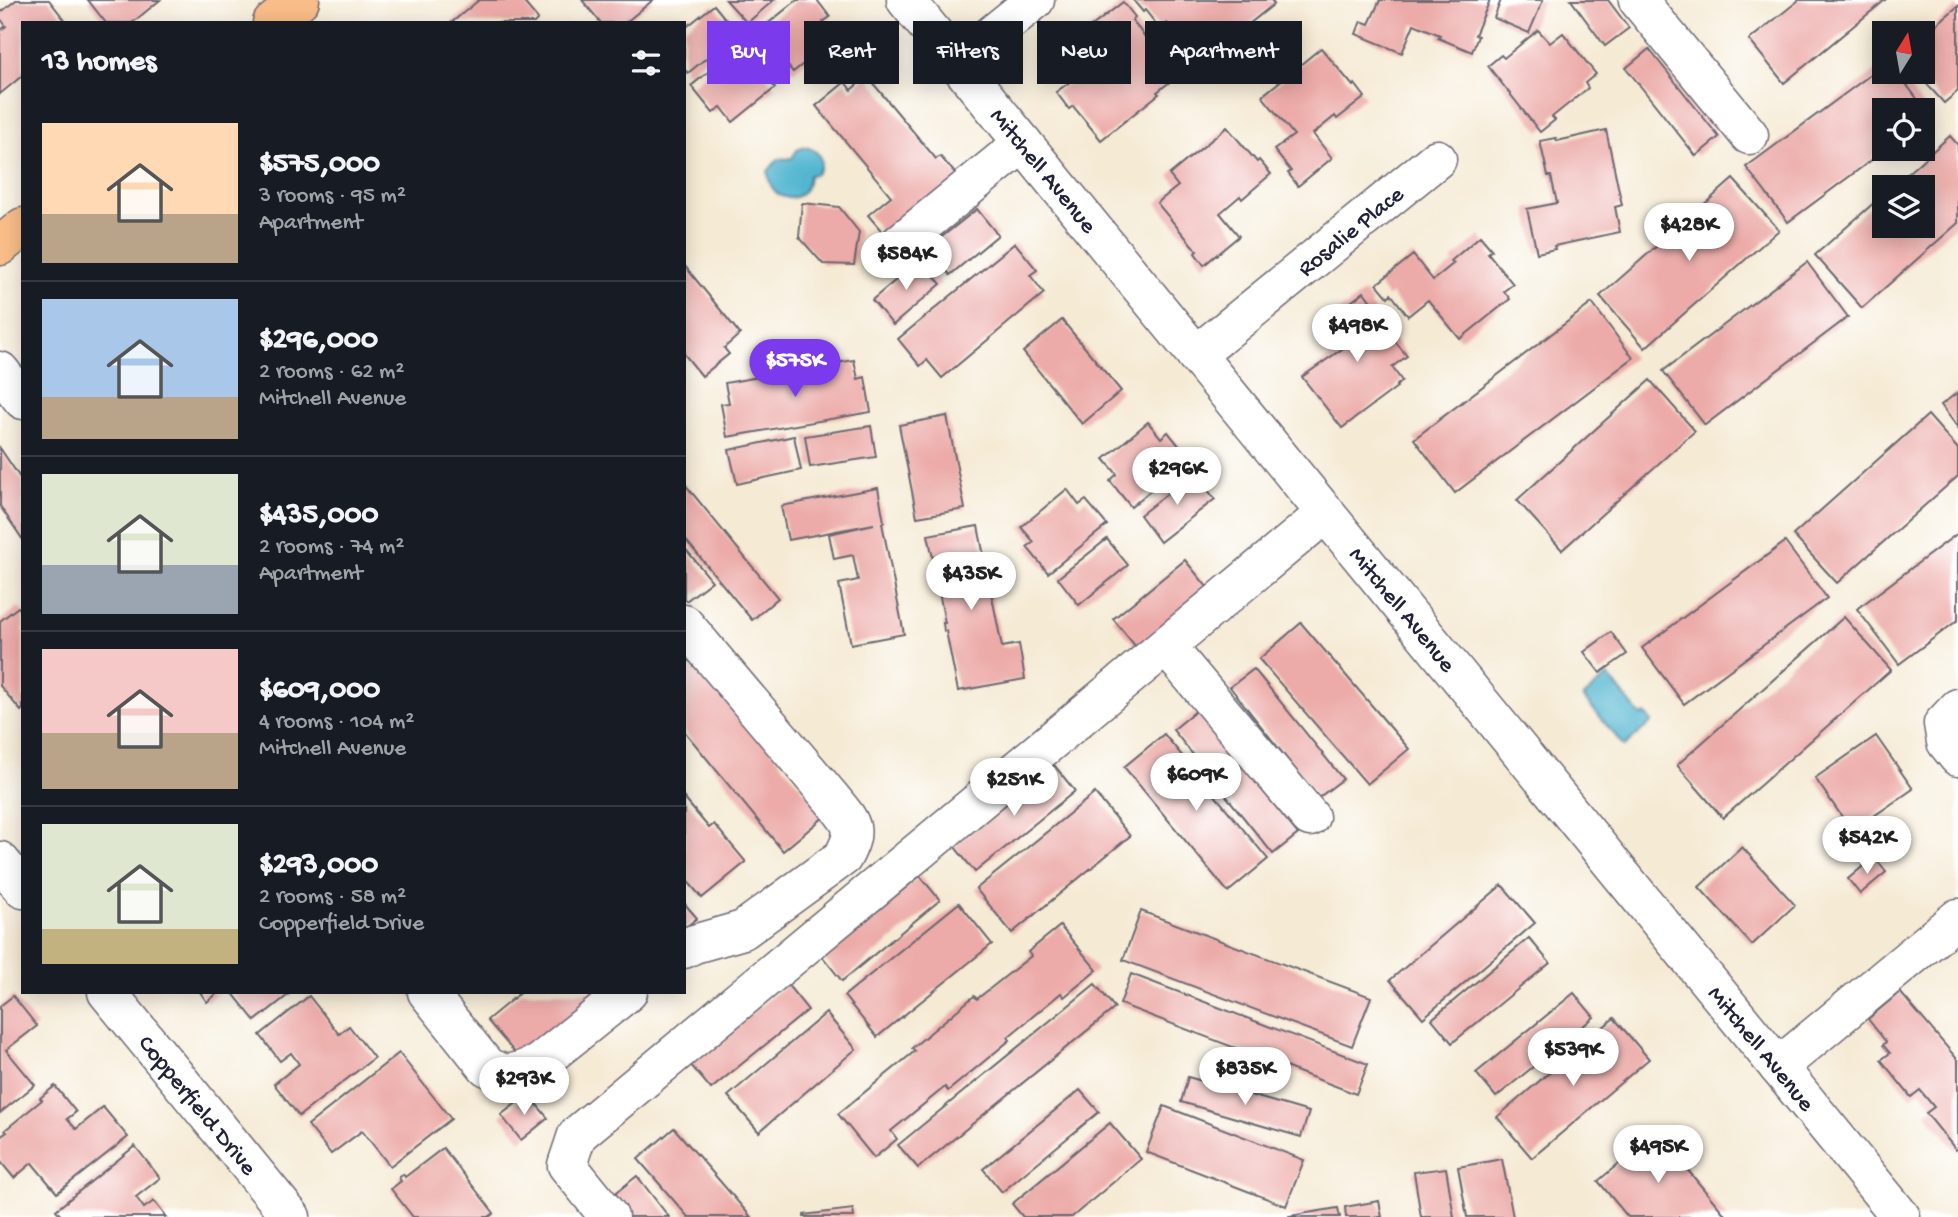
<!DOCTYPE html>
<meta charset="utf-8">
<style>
:root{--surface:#171b24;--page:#242831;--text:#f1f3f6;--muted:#9ea1a6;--line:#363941;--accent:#7c3aed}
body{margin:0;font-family:"Gochi Hand",sans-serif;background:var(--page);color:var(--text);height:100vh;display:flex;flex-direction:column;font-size:26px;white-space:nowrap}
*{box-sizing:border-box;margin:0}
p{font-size:23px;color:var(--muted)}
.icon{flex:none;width:38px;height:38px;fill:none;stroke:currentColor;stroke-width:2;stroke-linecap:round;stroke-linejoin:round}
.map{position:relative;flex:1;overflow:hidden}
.side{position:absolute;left:21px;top:21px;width:665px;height:973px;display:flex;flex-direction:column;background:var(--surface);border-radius:0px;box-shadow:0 4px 18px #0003}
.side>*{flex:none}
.guide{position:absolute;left:707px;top:21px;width:665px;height:63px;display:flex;gap:14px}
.needle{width:46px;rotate:11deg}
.fabs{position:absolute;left:1872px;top:21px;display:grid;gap:14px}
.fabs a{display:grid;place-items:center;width:63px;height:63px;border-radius:0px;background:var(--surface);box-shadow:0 4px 18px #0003;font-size:35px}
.price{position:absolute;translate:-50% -60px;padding:0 16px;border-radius:24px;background:#fff;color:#222;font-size:23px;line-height:46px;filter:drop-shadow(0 2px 4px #0008)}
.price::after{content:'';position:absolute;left:50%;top:42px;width:21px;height:16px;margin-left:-10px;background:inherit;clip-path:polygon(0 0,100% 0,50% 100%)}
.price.selected{background:var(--accent);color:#fff}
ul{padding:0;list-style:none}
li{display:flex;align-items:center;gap:21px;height:175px;padding:0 21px}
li+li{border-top:2px solid var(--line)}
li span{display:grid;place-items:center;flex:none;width:196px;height:140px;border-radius:0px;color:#555}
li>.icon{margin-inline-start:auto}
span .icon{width:84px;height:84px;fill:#fffc;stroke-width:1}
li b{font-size:30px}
h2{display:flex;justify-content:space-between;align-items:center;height:84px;padding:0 21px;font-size:30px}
.pill{padding:0 24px;border-radius:0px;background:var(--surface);box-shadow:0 4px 18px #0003;font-size:24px;line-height:63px}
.pill.selected{background:var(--accent);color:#fff}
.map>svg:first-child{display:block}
.water{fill:#52b6d0;stroke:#3a6c86;stroke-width:2}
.building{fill:#ecaba8}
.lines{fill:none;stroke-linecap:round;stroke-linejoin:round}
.minor-casing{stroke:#6c6871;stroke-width:41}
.major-casing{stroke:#6c6871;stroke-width:41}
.minor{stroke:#fff;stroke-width:38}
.major{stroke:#f8bd88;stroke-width:38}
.labels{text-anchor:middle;stroke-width:7;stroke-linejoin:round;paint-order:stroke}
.street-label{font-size:24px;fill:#22223b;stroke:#fff}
</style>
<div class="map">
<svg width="1958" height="1217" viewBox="0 0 1958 1217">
<rect width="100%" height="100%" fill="#fff"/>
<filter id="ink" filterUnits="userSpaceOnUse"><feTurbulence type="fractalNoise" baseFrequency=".0143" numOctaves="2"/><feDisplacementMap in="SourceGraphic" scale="14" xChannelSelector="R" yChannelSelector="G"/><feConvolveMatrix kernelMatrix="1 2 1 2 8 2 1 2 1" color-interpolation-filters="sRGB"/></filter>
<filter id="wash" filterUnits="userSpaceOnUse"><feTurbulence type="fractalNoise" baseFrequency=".00686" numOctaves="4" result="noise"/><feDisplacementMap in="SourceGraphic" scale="28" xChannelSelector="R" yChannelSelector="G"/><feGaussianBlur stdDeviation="1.57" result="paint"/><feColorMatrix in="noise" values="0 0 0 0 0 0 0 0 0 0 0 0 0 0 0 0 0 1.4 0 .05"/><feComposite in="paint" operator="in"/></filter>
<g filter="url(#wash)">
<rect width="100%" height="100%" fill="#f5ead4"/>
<g class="water">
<path d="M804 147C819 149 826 161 816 174L809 175C807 208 768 204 768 171L777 160 792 158 797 150Z"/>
<path d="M1608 676 1641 716 1645 714 1652 722 1624 746 1583 697Z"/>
</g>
<g id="blocks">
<g class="building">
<path d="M16 0H49L67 23H23V75L0 94V31L6 26 0 18V13Z"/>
<path d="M88 0H160L132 23H106Z"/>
<path d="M479 0H522L538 19 534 23H451Z"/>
<path d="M582 0H653L625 23H601Z"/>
<path d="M726 0H774L747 23Z"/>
<path d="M797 0H817L830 17 823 22 836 38 793 72 781 58 763 73 775 88 733 122 721 107 713 113 691 86Z"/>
<path d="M1133 0H1271L1274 4 1214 52 1201 37 1187 48 1167 23 1160 29 1145 10 1143 12Z"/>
<path d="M1380 0H1490L1475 35 1478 36 1472 52 1438 38 1440 35 1414 24 1402 53 1356 34 1361 21 1369 24Z"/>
<path d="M1501 0H1543L1529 33 1494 18Z"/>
<path d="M1571 0H1608L1629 28 1605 46Z"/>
<path d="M1799 0H1885L1784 83 1749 40Z"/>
<path d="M1123 2 1135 17 1132 20 1176 77 1157 92 1159 94 1101 140 1073 106 1069 109 1056 92 1107 55 1087 30Z"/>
<path d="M714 5 737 33 688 73 684 69V29Z"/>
<path d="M1958 6V91L1944 103 1916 72H1923V36Z"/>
<path d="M1538 30 1550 43 1563 33 1596 74 1585 83 1588 88 1552 117 1555 120 1540 132 1488 66 1501 55 1504 58Z"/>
<path d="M1321 48 1353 86 1355 84 1365 97 1337 119 1335 116 1313 134 1332 158 1298 186 1288 173 1291 171 1274 150 1294 135 1262 96Z"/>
<path d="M1649 49 1719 137 1696 156 1626 68Z"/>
<path d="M1885 64V72H1897L1930 116 1923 122V110H1885V150L1788 222 1746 167Z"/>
<path d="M867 76 936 159 940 156 963 182 891 242 868 215 891 196 816 106 845 82 851 90Z"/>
<path d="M1227 127 1257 162 1259 160 1271 174 1242 199 1240 196 1220 213 1239 236 1204 265 1195 253 1197 251 1157 203 1178 186 1169 175Z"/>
<path d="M1606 130 1622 205 1615 207 1620 232 1554 246 1555 249 1537 253 1527 209 1557 203 1551 176H1548L1540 141 1556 138 1557 141Z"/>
<path d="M1950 136 1958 145V223L1862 308 1815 255 1885 193V226H1923V187H1892Z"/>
<path d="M1733 179 1779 230 1645 348 1600 296Z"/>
<path d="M802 203 839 207 859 232 854 265 823 264 799 237Z"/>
<path d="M977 209 998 235 950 275 928 248Z"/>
<path d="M1480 236 1492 250 1488 253 1513 284 1504 291 1510 299 1460 339 1428 300 1408 316 1391 294 1388 297 1377 284 1413 255 1433 280 1454 263 1451 261Z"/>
<path d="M1015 243 1037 270 1030 275 1044 293 942 378 927 360 920 366 898 339Z"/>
<path d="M920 260 941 284 893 325 872 300Z"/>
<path d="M1807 262 1848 317 1705 425 1663 371Z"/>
<path d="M684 265 740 334 724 348 729 354 702 376 684 354Z"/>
<path d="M1364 292 1372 303 1370 305 1388 328 1386 330 1407 356 1392 367 1402 381 1396 386 1397 387 1342 428 1302 377 1349 344 1329 319Z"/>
<path d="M1592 303 1633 358 1455 493 1414 439Z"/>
<path d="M1062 320 1121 391 1082 424 1023 352Z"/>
<path d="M854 360 858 379 865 377 871 412 727 437 721 404 729 403 725 383Z"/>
<path d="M1650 380 1695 431 1562 550 1517 500Z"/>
<path d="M1958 392V428L1941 405Z"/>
<path d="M1928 415 1958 449V476L1837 583 1793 535Z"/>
<path d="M947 416 965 509 917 517 899 425Z"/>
<path d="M1148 422 1161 438 1168 432 1189 458 1131 507 1110 481 1117 474 1104 459Z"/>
<path d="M871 426 876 457 810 467 805 436Z"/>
<path d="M794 436 801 470 737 484 729 450Z"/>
<path d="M0 448 23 482V540L0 506Z"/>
<path d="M1194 473 1215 499 1160 542 1140 515Z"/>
<path d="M684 483 778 598 752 620 684 538Z"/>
<path d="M878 488 884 522 882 523 904 634 851 644 839 584 858 580 853 555 834 559 829 534 874 524 788 540 781 506Z"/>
<path d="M1067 489 1079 505 1086 500 1107 525 1048 573 1027 547 1034 542 1021 527Z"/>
<path d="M978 526 1002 647 1019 644 1025 679 958 691 946 631H944L943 623H945L935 571H932L931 564 934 563 928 535Z"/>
<path d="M1958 533V620L1899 664 1857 609Z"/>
<path d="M1107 539 1128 565 1079 605 1058 578Z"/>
<path d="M1785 542 1827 598 1684 704 1642 648Z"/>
<path d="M684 547 712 581 686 601 684 599Z"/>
<path d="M1185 560 1208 588 1136 647 1113 619Z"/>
<path d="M18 607 23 612V709L21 711 0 686V621Z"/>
<path d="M1844 617 1891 670 1723 818 1677 765Z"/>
<path d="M1301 623 1409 749 1367 784 1259 659Z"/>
<path d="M1611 632 1627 654 1600 673 1584 652Z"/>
<path d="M684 645 825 816 783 851 684 731Z"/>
<path d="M1254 669 1343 779 1318 798 1230 687Z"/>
<path d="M1197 710 1298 834 1273 854 1173 730Z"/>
<path d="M1164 734 1268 859 1228 892 1124 767Z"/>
<path d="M1876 736 1913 789 1852 831 1815 778Z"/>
<path d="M1054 765 1075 791 975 872 954 846Z"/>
<path d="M1095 793 1130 836 1012 933 976 889Z"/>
<path d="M684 798 709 828 714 824 746 862 702 898 684 877Z"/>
<path d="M1742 847 1795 905 1752 945 1699 887Z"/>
<path d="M1874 857 1886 872 1860 894 1848 879Z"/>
<path d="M920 876 940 900 842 981 822 956Z"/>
<path d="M1502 885 1535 923 1423 1018 1390 980Z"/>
<path d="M684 903 697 918 684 929Z"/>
<path d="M959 903 992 944 877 1037 844 996Z"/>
<path d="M1141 911 1371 997 1352 1046 1123 960Z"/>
<path d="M1060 926 1097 970 1064 997 1061 993 1008 1037 1010 1040 948 1091 945 1087 891 1131 897 1139 874 1158 838 1114 915 1051 912 1048 974 996 977 999 1031 956 1028 952Z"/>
<path d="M1529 938 1550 963 1452 1043 1432 1019Z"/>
<path d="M1131 974 1368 1064 1356 1094 1120 1004Z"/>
<path d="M787 984 808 1010 711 1089 690 1064Z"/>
<path d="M1095 984 1115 1008 918 1168 898 1145Z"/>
<path d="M200 992H219L207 1002Z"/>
<path d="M232 992H292L255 1021Z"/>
<path d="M521 992H606L522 1061 487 1020Z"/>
<path d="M1900 992 1958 1060V1148L1956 1150 1926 1113 1934 1107 1920 1090 1911 1097 1881 1060 1890 1053 1883 1045 1886 1042 1868 1019Z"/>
<path d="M1574 993 1594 1017 1496 1097 1476 1073Z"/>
<path d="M13 996 37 1026 6 1050 35 1085 0 1113V1006Z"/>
<path d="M309 996 339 1034 349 1026 374 1058 299 1116 274 1084 299 1064 291 1053 280 1061 260 1035Z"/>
<path d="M826 1013 856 1049 759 1132 728 1096Z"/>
<path d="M1614 1018 1649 1059 1532 1158 1497 1117Z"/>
<path d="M399 1053 451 1119 390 1166 362 1131 331 1154 308 1125Z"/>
<path d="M1188 1077 1309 1112 1301 1137 1181 1102Z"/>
<path d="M55 1086 76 1112 67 1119 76 1129 103 1107 128 1137 57 1193 32 1163 14 1178 0 1161V1137L7 1132 5 1130 42 1100 40 1098Z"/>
<path d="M1080 1090 1099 1112 1002 1192 983 1169Z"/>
<path d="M528 1094 548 1118 521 1140 501 1115Z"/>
<path d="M1164 1106 1304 1160 1286 1206 1146 1152Z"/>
<path d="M1110 1123 1141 1159 1072 1217H1023L1012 1204Z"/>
<path d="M674 1128 751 1217H688L638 1159Z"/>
<path d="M1656 1132 1727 1217H1628L1598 1181Z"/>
<path d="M135 1146 160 1178 136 1197 144 1208 154 1201 166 1217H62L56 1210Z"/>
<path d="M443 1148 494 1213 489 1217H413L391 1189 401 1181 399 1178 403 1174 405 1177Z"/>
<path d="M1502 1159 1513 1217H1467L1458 1167Z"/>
<path d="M1446 1168 1454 1217H1421L1414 1172Z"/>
<path d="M637 1176 669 1217H628L612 1196Z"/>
<path d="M1379 1201 1382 1217H1346L1345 1207Z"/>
<path d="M1338 1208 1340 1217H1289V1216Z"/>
<path d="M853 1209 854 1217H804V1215Z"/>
</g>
</g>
</g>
<g filter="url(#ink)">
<use href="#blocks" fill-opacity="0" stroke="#6c6871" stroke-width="2"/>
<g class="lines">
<g class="minor-casing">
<g id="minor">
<path id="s1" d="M906 0 1901 1217"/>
<path d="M1638 0 1749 135"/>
<path d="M957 63 1035 0"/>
<path d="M899 244 1023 143"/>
<path id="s2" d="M1196 355 1437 159"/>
<path d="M0 371 23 400"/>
<path d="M684 624 832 799C851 823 859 827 843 857L743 930 694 944 684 949"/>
<path d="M1166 646 1310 817"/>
<path d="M1958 708 1943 724 1946 742 1958 757"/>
<path d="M0 861 23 889"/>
<path id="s3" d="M107 992 291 1217"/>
<path d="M427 992 487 1067 505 1074 520 1071 538 1064 628 992"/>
<path d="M1778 1067 1958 918"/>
<path d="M609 1217 567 1165 577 1135 1326 513"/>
</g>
</g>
<g class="major-casing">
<g id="major">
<path d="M272 23 300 0"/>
<path d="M0 246 23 227"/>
</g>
</g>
<use href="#minor" class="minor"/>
<use href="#major" class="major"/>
</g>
</g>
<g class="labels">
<g class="street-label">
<text dy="8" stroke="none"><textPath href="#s1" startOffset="219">Mitchell Avenue</textPath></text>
<text dy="8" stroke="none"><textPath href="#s2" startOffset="198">Rosalie Place</textPath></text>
<text dy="8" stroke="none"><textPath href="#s1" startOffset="786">Mitchell Avenue</textPath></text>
<text dy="8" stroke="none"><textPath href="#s1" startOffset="1353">Mitchell Avenue</textPath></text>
<text dy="8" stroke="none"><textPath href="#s3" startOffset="145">Copperfield Drive</textPath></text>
</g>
</g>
</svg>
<div class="fabs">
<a><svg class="needle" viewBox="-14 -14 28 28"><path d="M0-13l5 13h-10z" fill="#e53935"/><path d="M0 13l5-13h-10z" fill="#9ea1a6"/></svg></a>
<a><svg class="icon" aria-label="locate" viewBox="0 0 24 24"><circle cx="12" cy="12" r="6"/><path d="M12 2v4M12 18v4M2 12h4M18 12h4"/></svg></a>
<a><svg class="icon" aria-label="layers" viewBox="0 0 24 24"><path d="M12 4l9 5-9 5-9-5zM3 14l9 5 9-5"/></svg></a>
</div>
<b class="price" style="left:1689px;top:263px">$428K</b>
<b class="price" style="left:906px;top:292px">$584K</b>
<b class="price" style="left:1357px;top:364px">$498K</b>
<b class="price selected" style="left:795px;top:399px">$575K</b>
<b class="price" style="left:1177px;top:507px">$296K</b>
<b class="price" style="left:971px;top:612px">$435K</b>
<b class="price" style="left:1196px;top:813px">$609K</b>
<b class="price" style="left:1014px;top:818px">$251K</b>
<b class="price" style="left:1867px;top:876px">$542K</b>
<b class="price" style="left:1573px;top:1088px">$539K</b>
<b class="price" style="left:1245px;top:1107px">$835K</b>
<b class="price" style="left:524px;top:1117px">$293K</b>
<b class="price" style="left:1658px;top:1185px">$495K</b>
<div class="guide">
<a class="pill selected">Buy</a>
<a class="pill">Rent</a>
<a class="pill">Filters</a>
<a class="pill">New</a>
<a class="pill">Apartment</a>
</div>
<section class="side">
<h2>13 homes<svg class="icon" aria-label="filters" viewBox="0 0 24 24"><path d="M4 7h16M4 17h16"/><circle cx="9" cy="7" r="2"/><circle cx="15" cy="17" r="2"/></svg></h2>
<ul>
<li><span style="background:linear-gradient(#ffd9b3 65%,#b9a48a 0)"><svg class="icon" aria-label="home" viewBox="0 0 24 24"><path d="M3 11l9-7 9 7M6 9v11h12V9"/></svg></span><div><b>$575,000</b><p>3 rooms · 95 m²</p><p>Apartment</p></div></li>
<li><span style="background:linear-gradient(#a9c7e8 70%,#b9a48a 0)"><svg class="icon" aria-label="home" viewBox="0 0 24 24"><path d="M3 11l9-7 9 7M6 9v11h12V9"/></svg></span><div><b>$296,000</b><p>2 rooms · 62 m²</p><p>Mitchell Avenue</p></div></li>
<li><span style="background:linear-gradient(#dfe7d0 65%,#9aa5b1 0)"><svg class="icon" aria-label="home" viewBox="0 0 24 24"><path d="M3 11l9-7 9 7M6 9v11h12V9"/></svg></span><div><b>$435,000</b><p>2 rooms · 74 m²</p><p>Apartment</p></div></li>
<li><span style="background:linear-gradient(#f6c9c9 60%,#b9a48a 0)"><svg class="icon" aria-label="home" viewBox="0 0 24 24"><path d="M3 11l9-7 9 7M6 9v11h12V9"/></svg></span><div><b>$609,000</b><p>4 rooms · 104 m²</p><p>Mitchell Avenue</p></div></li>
<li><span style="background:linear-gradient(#dfe7d0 75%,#c2b280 0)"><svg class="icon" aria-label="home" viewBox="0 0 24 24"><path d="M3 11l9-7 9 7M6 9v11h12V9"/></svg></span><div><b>$293,000</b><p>2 rooms · 58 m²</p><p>Copperfield Drive</p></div></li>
</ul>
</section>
</div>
